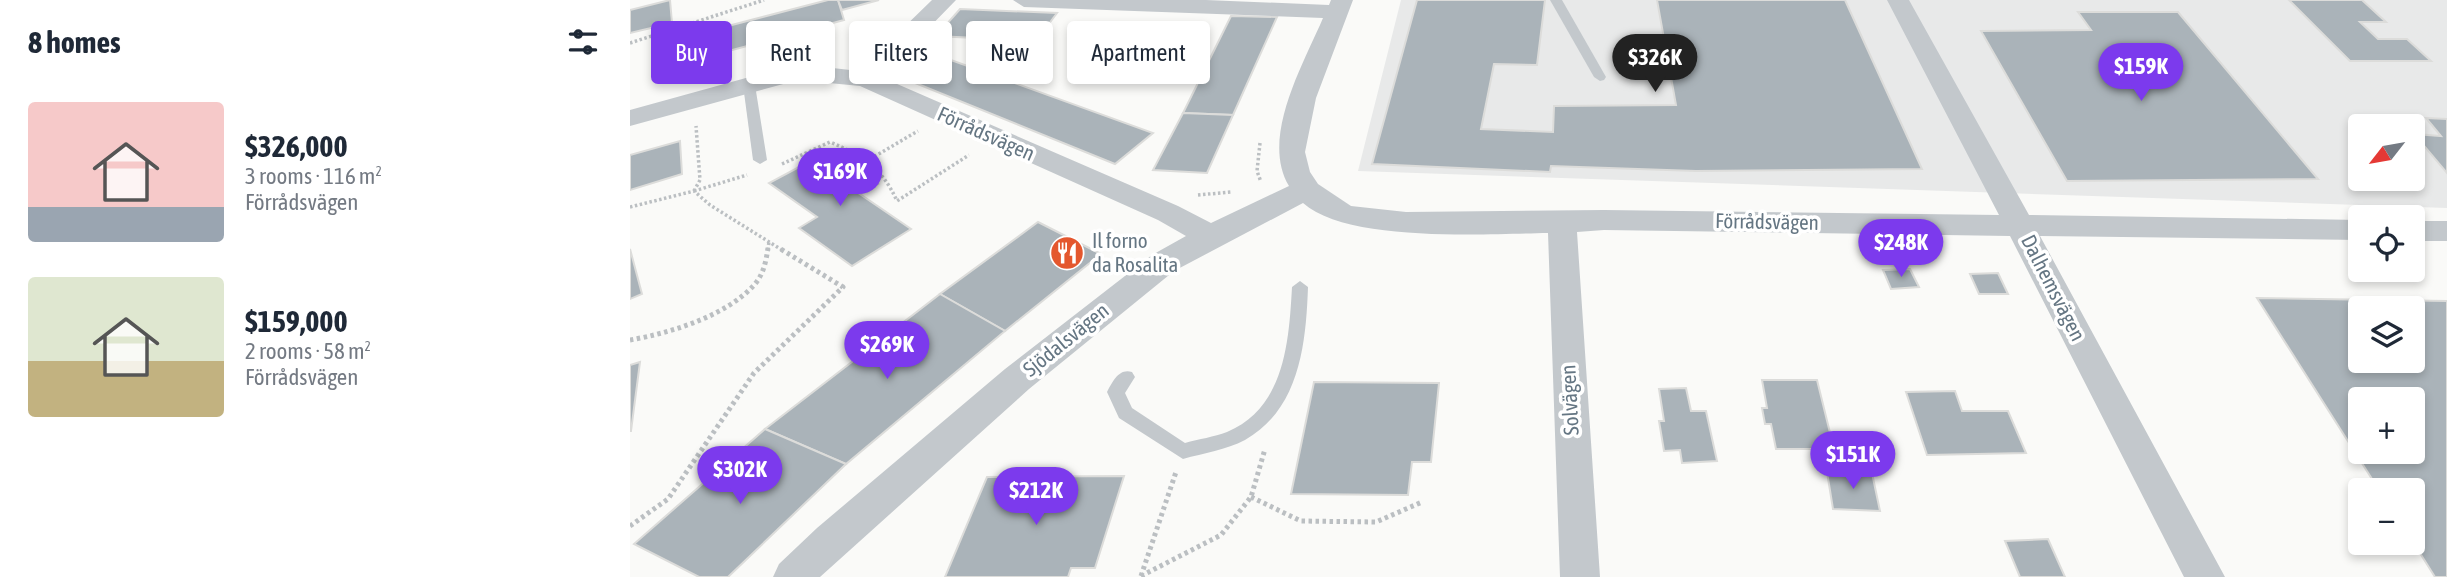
<!DOCTYPE html>
<meta charset="utf-8">
<style>
:root{--surface:#fff;--page:#f6f6f7;--text:#1f2937;--muted:#747a83;--accent:#7c3aed}
body{margin:0;font-family:"Asap Condensed",sans-serif;background:var(--page);color:var(--text);height:100vh;display:flex;flex-direction:column;font-size:26px;white-space:nowrap}
*{box-sizing:border-box;margin:0}
p{font-size:23px;color:var(--muted)}
.icon{flex:none;width:38px;height:38px;fill:none;stroke:currentColor;stroke-width:2;stroke-linecap:round;stroke-linejoin:round}
.map{position:relative;flex:1;overflow:hidden}
.drawer{display:flex;flex-direction:column;background:var(--surface);width:630px}
.drawer>*{flex:none}
.top-card{position:absolute;left:21px;top:21px;width:665px;height:63px;display:flex;gap:14px}
.needle{width:46px;rotate:239deg}
.fabs{position:absolute;left:1718px;top:114px;display:grid;gap:14px}
.fabs a{display:grid;place-items:center;width:77px;height:77px;border-radius:7px;background:var(--surface);box-shadow:0 4px 10px #0003;font-size:35px}
.price{position:absolute;translate:-50% -60px;padding:0 16px;border-radius:24px;background:var(--accent);color:#fff;font-size:23px;line-height:46px;filter:drop-shadow(0 2px 4px #0008)}
.price::after{content:'';position:absolute;left:50%;top:42px;width:21px;height:16px;margin-left:-10px;background:inherit;clip-path:polygon(0 0,100% 0,50% 100%)}
.price.current{background:#222;color:#fff}
ul{padding:0;list-style:none}
li{display:flex;align-items:center;gap:21px;height:175px;padding:0 28px}
li span{display:grid;place-items:center;flex:none;width:196px;height:140px;border-radius:7px;color:#555}
li>.icon{margin-inline-start:auto}
span .icon{width:84px;height:84px;fill:#fffc;stroke-width:1}
li b{font-size:30px}
h2{display:flex;justify-content:space-between;align-items:center;height:84px;padding:0 28px;font-size:30px}
.chip{padding:0 24px;border-radius:7px;background:var(--surface);box-shadow:0 4px 10px #0003;font-size:24px;line-height:63px}
.chip.current{background:var(--accent);color:#fff}
main{display:flex;flex:1;min-height:0}
.map>svg:first-child{display:block}
.built{fill:#e8e9e9;fill-rule:evenodd}
.building{fill:#aab3b9;stroke:#dcdcda;stroke-width:2;fill-rule:evenodd}
.lines{fill:none;stroke-linecap:round;stroke-linejoin:round}
.path-far1{stroke:#bbbfc2;stroke-width:3.5;stroke-dasharray:2.5 2.5;stroke-linecap:butt}
.path{stroke:#bbbfc2;stroke-width:5;stroke-dasharray:3.5 3.5;stroke-linecap:butt}
.service{fill:#c3c8cc;fill-rule:evenodd}
.minor{fill:#c3c8cc;fill-rule:evenodd}
.labels{text-anchor:middle;stroke-width:7;stroke-linejoin:round;paint-order:stroke}
.street-label{font-size:21px;fill:#657683;stroke:#fff}
.poi-label{font-size:21px;fill:#657683;stroke:#fff;text-anchor:start}
</style>
<main>
<section class="drawer">
<h2>8 homes<svg class="icon" aria-label="filters" viewBox="0 0 24 24"><path d="M4 7h16M4 17h16"/><circle cx="9" cy="7" r="2"/><circle cx="15" cy="17" r="2"/></svg></h2>
<ul>
<li><span style="background:linear-gradient(#f6c9c9 75%,#9aa5b1 0)"><svg class="icon" aria-label="home" viewBox="0 0 24 24"><path d="M3 11l9-7 9 7M6 9v11h12V9"/></svg></span><div><b>$326,000</b><p>3 rooms · 116 m²</p><p>Förrådsvägen</p></div></li>
<li><span style="background:linear-gradient(#dfe7d0 60%,#c2b280 0)"><svg class="icon" aria-label="home" viewBox="0 0 24 24"><path d="M3 11l9-7 9 7M6 9v11h12V9"/></svg></span><div><b>$159,000</b><p>2 rooms · 58 m²</p><p>Förrådsvägen</p></div></li>
</ul>
</section>
<div class="map">
<svg width="1817" height="577" viewBox="0 0 1817 577">
<rect width="100%" height="100%" fill="#fafaf8"/>
<path class="built" d="M771 0H1817V208L728 171ZM1731 126H1783V178H1731Z"/>
<g class="building">
<path d="M40 0 42 23 0 33V10Z"/>
<path d="M198 0H208L214 20 46 65 44 40Z"/>
<path d="M208 0H249L212 10Z"/>
<path d="M787 0H915L907 65 864 64 851 129 923 132 924 106 1046 105 1027 0H1215L1292 169 1066 171 921 166 920 172 742 164Z"/>
<path d="M1659 0H1732L1756 22H1730L1748 39H1777L1801 61H1720Z"/>
<path d="M330 9 427 13 406 41 306 36Z"/>
<path d="M1448 12H1548L1688 179 1437 181 1351 31 1461 30Z"/>
<path d="M601 16 647 17 603 115 553 113Z"/>
<path d="M296 51 523 133 485 164 273 78Z"/>
<path d="M553 113 603 115 577 173 523 170Z"/>
<path d="M1796 118 1817 119V173L1784 134 1811 136Z"/>
<path d="M50 141 52 174 0 190V155Z"/>
<path d="M199 151 248 184 230 194 281 229 222 266 169 228 187 217 139 183Z"/>
<path d="M408 222 471 254 375 331 310 294Z"/>
<path d="M0 249 12 294 0 299Z"/>
<path d="M1280 269 1289 287 1261 289 1253 270Z"/>
<path d="M1368 273 1378 294H1349L1340 274Z"/>
<path d="M310 294 375 331 216 464 135 429Z"/>
<path d="M1627 298 1817 301V577H1805L1783 542V490H1749ZM1731 308H1783V360H1731ZM1731 399H1783V452H1731Z"/>
<path d="M10 362 1 431H0V365Z"/>
<path d="M1132 380H1187L1204 449H1146L1141 424H1135L1132 408H1137Z"/>
<path d="M684 382 809 383 801 462H782L778 495 661 494Z"/>
<path d="M1056 388 1061 411H1076L1087 461 1052 463 1050 450 1034 451 1029 421H1034L1029 389Z"/>
<path d="M1325 391 1332 411H1378L1396 453 1297 455 1276 392Z"/>
<path d="M135 429 216 464 98 577H69L4 544Z"/>
<path d="M1197 472 1242 473 1250 511 1203 509Z"/>
<path d="M494 476 465 568H441L438 577H315L357 477Z"/>
<path d="M1418 539 1435 577H1390L1375 541Z"/>
</g>
<g class="lines">
<g class="path-far1">
<path d="M0 43 134 0"/>
<path d="M630 143 627 171 631 182"/>
<path d="M240 159 288 131"/>
<path d="M152 164 200 142C233 156 252 168 267 201L339 155"/>
<path d="M64 191 117 175"/>
<path d="M64 191 70 180 66 126"/>
<path d="M568 195 601 192"/>
<path d="M0 207 64 191 80 205 152 250"/>
<path d="M138 250 139 241"/>
</g>
<g class="path">
<path d="M0 340C40 333 97 316 125 284 134 273 136 261 138 248"/>
<path d="M621 497 671 521 746 522 792 502"/>
<path d="M0 526 38 499 124 373 213 287 149 248"/>
<path d="M511 576 591 535 621 497 635 449"/>
<path d="M511 576 546 472"/>
</g>
<g class="service">
<path d="M920 0H932L976 77 974 80 970 81 964 77Z"/>
<path d="M119 81 125 85 137 160 130 164 123 160 113 85Z"/>
<path d="M670 281 678 287C676 343 670 409 615 440 596 450 574 453 553 459L489 418 477 392C483 381 489 368 502 372L505 377 495 393 502 408 555 443C569 439 584 437 597 432 655 408 659 341 662 287Z"/>
</g>
<g class="minor">
<path d="M302 0H326L251 77 548 206 581 223 659 186C630 138 673 65 693 18L394 7 383 0H576L699 5 701 0H723L686 98 675 152 680 172 688 184 721 206 776 212 974 210 1369 215 1257 0H1279L1399 215 1731 220V240L1410 236 1595 577H1554L1380 236 974 230 947 232 970 577H930L918 233C857 234 718 243 673 203L544 271 399 389 190 577H143L149 564 187 528 375 369 522 255 556 236 528 220 230 86 168 80 0 126V110L167 64 229 71Z"/>
<rect x="1783" y="221" width="34" height="20"/>
</g>
</g>
<defs>
<g id="restaurant-disc" transform="scale(1.75)"><circle r="9.5" fill="#e4572e" stroke="#fff"/><path d="M-5-6h1v4h1v-4h1v4h1v-4h1v5L-1.5 .5V6h-2V.5L-5-1ZM5-6V6H3V1.5H1.5Q1.5-4 5-6Z" fill="#fff"/></g>
</defs>
<g fill-rule="evenodd">
<use href="#restaurant-disc" x="437" y="253"/>
</g>
<g class="labels">
<g class="street-label">
<text transform="translate(356 134) rotate(24)" y="7">Förrådsvägen</text>
<text transform="translate(1137 222) rotate(1)" y="7">Förrådsvägen</text>
<text transform="translate(1423 288) rotate(63)" y="7">Dalhemsvägen</text>
<text transform="translate(436 340) rotate(-39)" y="7">Sjödalsvägen</text>
<text transform="translate(940 400) rotate(-93)" y="7">Solvägen</text>
</g>
<g class="poi-label">
<text x="462" y="248">Il forno<tspan x="462" dy="24">da Rosalita</tspan></text>
</g>
</g>
</svg>
<div class="fabs">
<a><svg class="needle" viewBox="-14 -14 28 28"><path d="M0-13l5 13h-10z" fill="#e53935"/><path d="M0 13l5-13h-10z" fill="#747a83"/></svg></a>
<a><svg class="icon" aria-label="locate" viewBox="0 0 24 24"><circle cx="12" cy="12" r="6"/><path d="M12 2v4M12 18v4M2 12h4M18 12h4"/></svg></a>
<a><svg class="icon" aria-label="layers" viewBox="0 0 24 24"><path d="M12 4l9 5-9 5-9-5zM3 14l9 5 9-5"/></svg></a>
<a>+</a>
<a>−</a>
</div>
<b class="price current" style="left:1025px;top:94px">$326K</b>
<b class="price" style="left:1511px;top:103px">$159K</b>
<b class="price" style="left:210px;top:208px">$169K</b>
<b class="price" style="left:1271px;top:279px">$248K</b>
<b class="price" style="left:257px;top:381px">$269K</b>
<b class="price" style="left:1223px;top:491px">$151K</b>
<b class="price" style="left:110px;top:506px">$302K</b>
<b class="price" style="left:406px;top:527px">$212K</b>
<div class="top-card">
<a class="chip current">Buy</a>
<a class="chip">Rent</a>
<a class="chip">Filters</a>
<a class="chip">New</a>
<a class="chip">Apartment</a>
</div>
</div>
</main>
